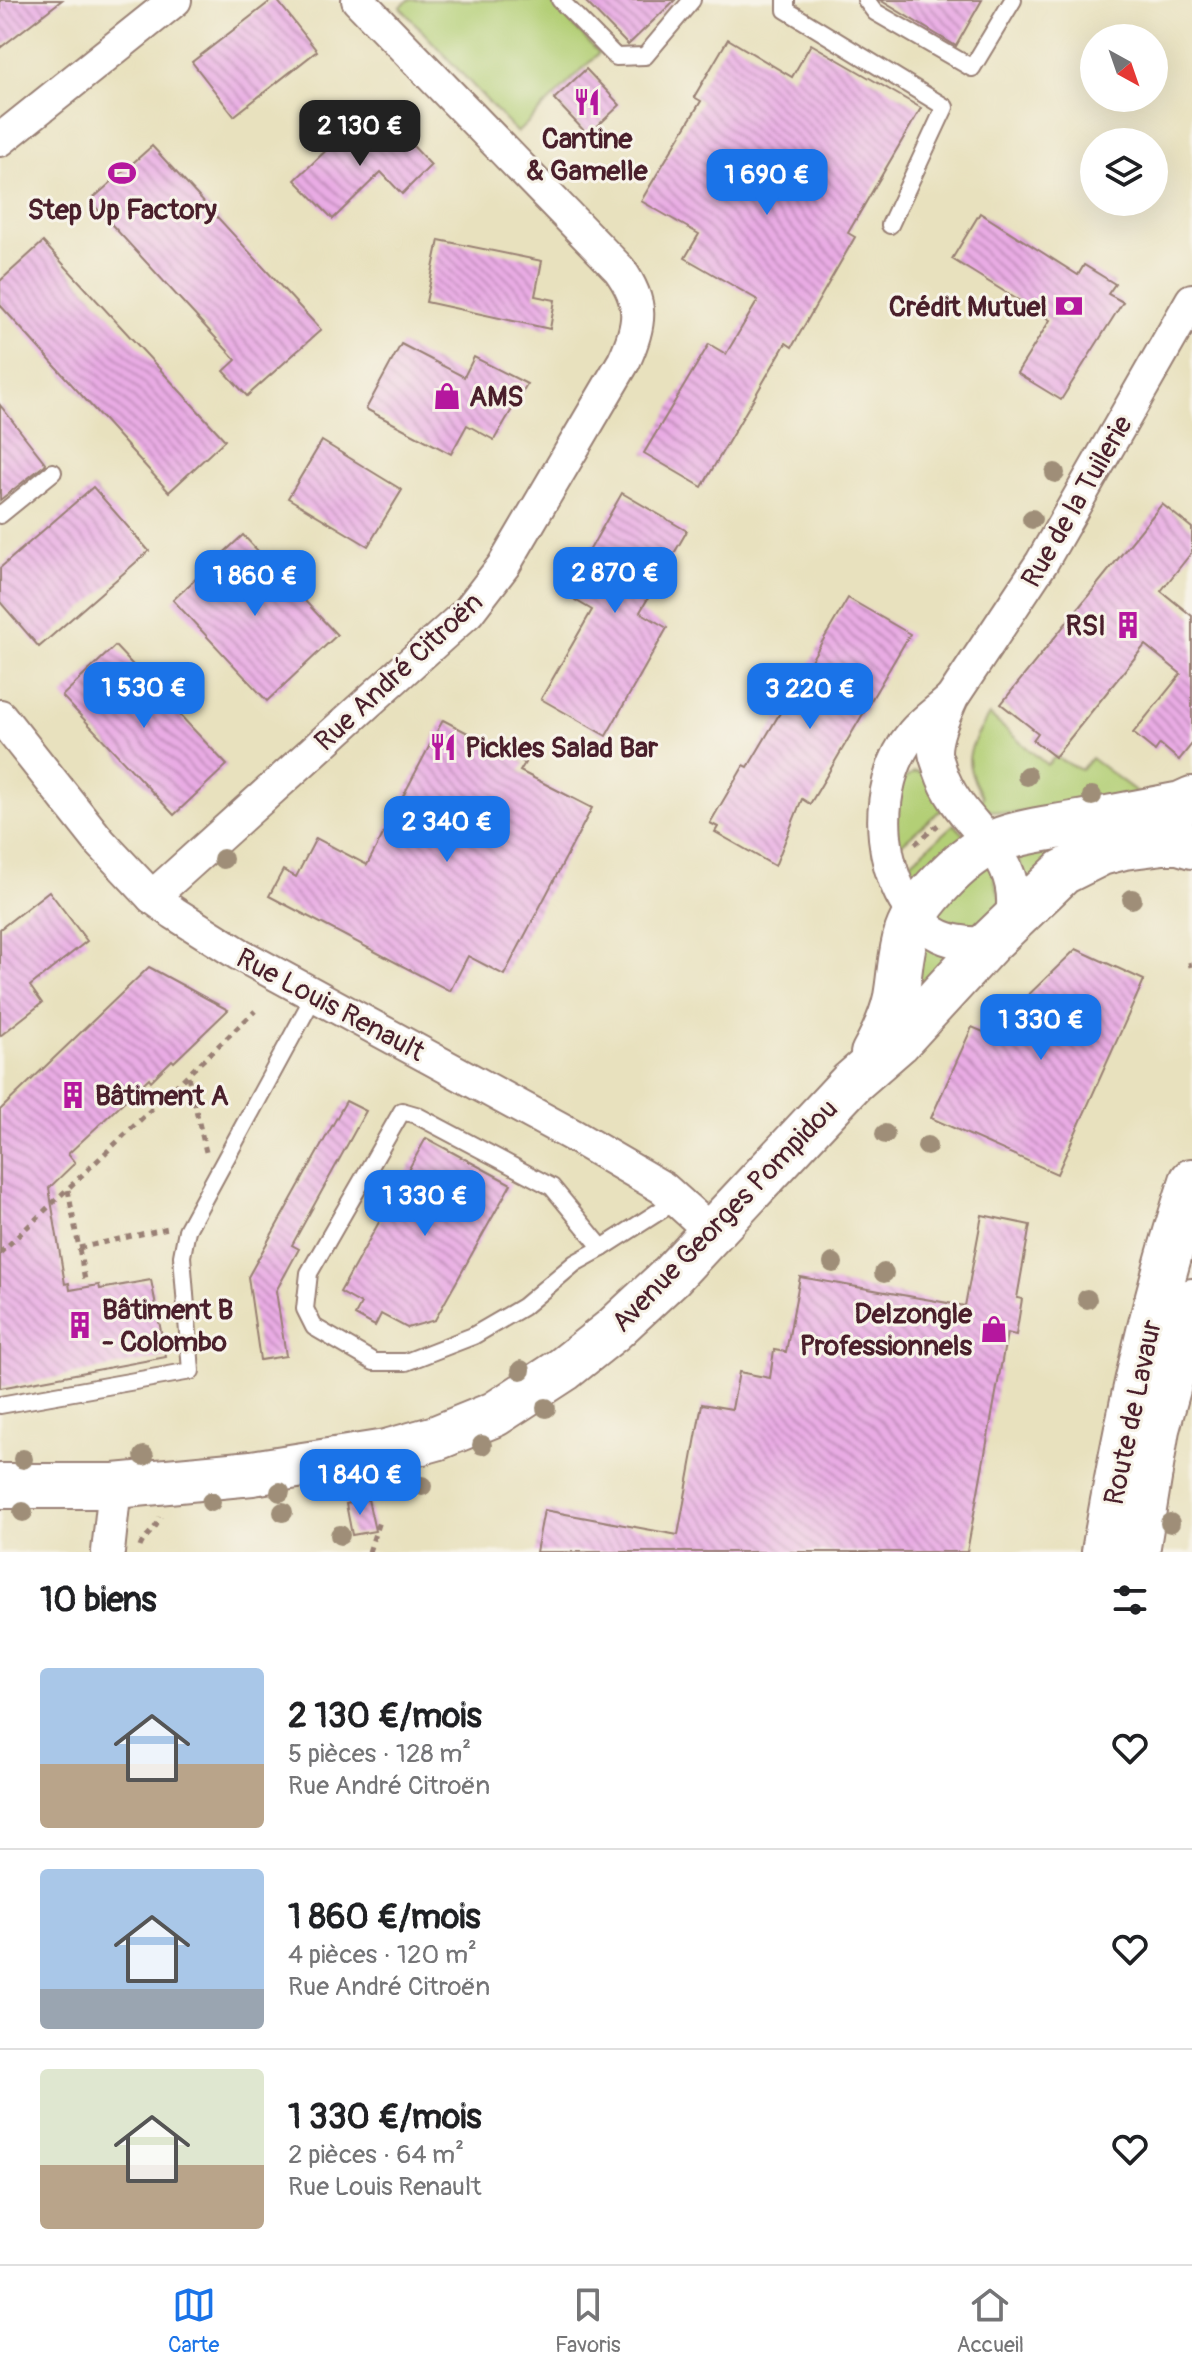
<!DOCTYPE html>
<html lang="fr">
<meta charset="utf-8">
<style>
:root{--surface:#fff;--page:#f2f2f2;--text:#202124;--muted:#757577;--line:#e0e0e0;--accent:#1a73e8}
body{margin:0;font-family:Pangolin,sans-serif;background:var(--page);color:var(--text);height:100vh;display:flex;flex-direction:column;font-size:30px;white-space:nowrap}
*{box-sizing:border-box;margin:0}
p{font-size:26px;color:var(--muted)}
.icon{flex:none;width:44px;height:44px;fill:none;stroke:currentColor;stroke-width:2;stroke-linecap:round;stroke-linejoin:round}
.map{position:relative;height:1552px;overflow:hidden}
.drawer{display:flex;flex-direction:column;background:var(--surface);flex:1}
.drawer>*{flex:none}
.needle{width:52px;rotate:140deg}
.fabs{position:absolute;left:1080px;top:24px;display:grid;gap:16px}
.fabs a{display:grid;place-items:center;width:88px;height:88px;border-radius:50%;background:var(--surface);box-shadow:0 8px 32px #0002;font-size:40px}
.price{position:absolute;translate:-50% -68px;padding:0 18px;border-radius:16px;background:var(--accent);color:#fff;font-size:26px;line-height:52px;filter:drop-shadow(0 2px 4px #0008)}
.price::after{content:'';position:absolute;left:50%;top:48px;width:24px;height:18px;margin-left:-12px;background:inherit;clip-path:polygon(0 0,100% 0,50% 100%)}
.price.current{background:#222;color:#fff}
ul{padding:0;list-style:none}
li{display:flex;align-items:center;gap:24px;height:200px;padding:0 40px}
li+li{border-top:2px solid var(--line)}
li span{display:grid;place-items:center;flex:none;width:224px;height:160px;border-radius:8px;color:#555}
li>.icon{margin-inline-start:auto}
span .icon{width:96px;height:96px;fill:#fffc;stroke-width:1}
li b{font-size:34px}
h2{display:flex;justify-content:space-between;align-items:center;height:96px;padding:0 40px;font-size:34px}
.dock{display:flex;justify-content:space-around;align-items:center;height:112px;border-top:2px solid var(--line);background:var(--surface);font-size:22px;color:var(--muted)}
.dock a{display:grid;justify-items:center;gap:4px}
.dock .current{color:var(--accent)}
.map>svg:first-child{display:block}
.grass{fill:#b3cf76;stroke:#7e7750;stroke-width:2}
.building{fill:url(#building-back-hatch)}
.lines{fill:none;stroke-linecap:round;stroke-linejoin:round}
.lane-casing{stroke:#998074;stroke-width:20}
.street-casing{stroke:#998074;stroke-width:36}
.secondary-casing{stroke:#998074;stroke-width:48}
.primary-casing{stroke:#998074;stroke-width:48}
.path{stroke:#998074;stroke-width:5;stroke-dasharray:6 6;stroke-linecap:butt}
.lane{stroke:#fff;stroke-width:16}
.street{stroke:#fff;stroke-width:32}
.secondary{stroke:#fff;stroke-width:44}
.primary{stroke:#fff;stroke-width:44}
.tree{fill:#9f8e78}
.labels{text-anchor:middle;stroke-width:6;stroke-linejoin:round;paint-order:stroke}
.poi-label{font-size:28px;font-weight:bold;fill:#4a1f2b;stroke:#f7f3e8;text-anchor:start}
.street-label{font-size:28px;fill:#4a1f2b;stroke:#f7f3e8}
</style>
<div class="map">
<svg width="1192" height="1552" viewBox="0 0 1192 1552">
<defs>
<pattern id="building-back-hatch" width="6" height="6" patternUnits="userSpaceOnUse" patternTransform="scale(2)"><rect width="6" height="6" fill="#e9ace4"/><path d="M-1 5l2 2M0 0l6 6M5-1l2 2" fill="none" stroke="#bf8bb9"/></pattern>
</defs>
<rect width="100%" height="100%" fill="#f7f3e8"/>
<filter id="ink" filterUnits="userSpaceOnUse"><feTurbulence type="fractalNoise" baseFrequency=".0125" numOctaves="2"/><feDisplacementMap in="SourceGraphic" scale="16" xChannelSelector="R" yChannelSelector="G"/><feConvolveMatrix kernelMatrix="1 2 1 2 8 2 1 2 1" color-interpolation-filters="sRGB"/></filter>
<filter id="wash" filterUnits="userSpaceOnUse"><feTurbulence type="fractalNoise" baseFrequency=".006" numOctaves="4" result="noise"/><feDisplacementMap in="SourceGraphic" scale="32" xChannelSelector="R" yChannelSelector="G"/><feGaussianBlur stdDeviation="1.8" result="paint"/><feColorMatrix in="noise" values="0 0 0 0 0 0 0 0 0 0 0 0 0 0 0 0 0 1.4 0 .05"/><feComposite in="paint" operator="in"/></filter>
<g filter="url(#wash)">
<rect width="100%" height="100%" fill="#e8e1be"/>
<g class="grass">
<path d="M409 0H549L599 53 517 133 400 7Z"/>
<path d="M989 715 1047 765 1055 757 1081 770 1091 758 1138 793 1009 814 991 810 979 802 983 797C960 761 968 750 989 715Z"/>
<path d="M914 772C933 773 936 794 942 809L900 845 894 825 902 781Z"/>
<path d="M954 824 971 841 920 891 908 869 909 864Z"/>
<path d="M1098 829 1028 884 1017 857Z"/>
<path d="M990 863 1001 902 986 924 964 931 937 919V902Z"/>
<path d="M915 943 954 952 896 1024Z"/>
</g>
<g id="blocks">
<g class="building">
<path d="M0 0H62L0 48Z"/>
<path d="M272 0H277L317 51 234 116 192 62Z"/>
<path d="M584 0H675L628 45Z"/>
<path d="M880 0H982L956 46Z"/>
<path d="M728 39 792 77 811 44 921 108 848 233 855 237 792 347 786 343 702 487 644 453 709 344 726 354 758 300 685 258 699 234 641 201 701 101 694 97Z"/>
<path d="M586 69 620 105 588 135 554 99Z"/>
<path d="M356 122 373 140 380 134 386 140 398 130 431 165 402 194 381 172 333 219 295 180Z"/>
<path d="M152 146 321 330 247 396 224 371 236 360 90 201Z"/>
<path d="M980 213 1078 275 1084 265 1115 284 1108 294 1123 302 1061 400 1017 373 1050 320 952 259Z"/>
<path d="M439 240 542 261 535 296 555 300 550 329 426 302Z"/>
<path d="M43 242 225 440 169 492 0 305V281Z"/>
<path d="M401 344 464 377 474 357 527 384 494 440 467 425 451 454 366 409Z"/>
<path d="M0 405 46 464 0 500Z"/>
<path d="M322 441 402 490 368 546 288 498Z"/>
<path d="M93 487 149 551 39 647 0 602V568Z"/>
<path d="M622 493 687 531 640 612 667 628 606 736 541 699 592 610 570 597 576 586 571 583Z"/>
<path d="M1162 504 1192 528V552L1161 591 1192 616V744L1179 760 1160 744 1155 751 1133 733 1181 674 1145 645 1055 757 1033 740 1038 733 1001 704Z"/>
<path d="M243 535 337 635 267 701 173 600Z"/>
<path d="M848 598 910 634 810 804 802 799 775 866 715 832 718 827 710 823 744 765 748 767Z"/>
<path d="M115 646 227 765 174 815 62 696Z"/>
<path d="M443 720 525 763 520 771 592 808 504 975 468 956 450 991 269 896 283 870 296 877 316 838 367 865Z"/>
<path d="M49 891 87 941 30 986 42 1003 0 1036V929Z"/>
<path d="M1076 949 1144 980 1057 1174 931 1118 972 1027 988 1034Z"/>
<path d="M149 967 228 1010 174 1062 172 1060 151 1081 149 1078 68 1154 75 1163 49 1188 65 1284 69 1283 70 1290 99 1285 100 1289 151 1280 166 1357 0 1388V1110Z"/>
<path d="M346 1101 366 1111 292 1245 299 1249 276 1291 286 1356 260 1360 248 1277Z"/>
<path d="M426 1138 511 1184 435 1320 407 1328 381 1314 375 1326 355 1315 361 1304 340 1292Z"/>
<path d="M982 1215 1030 1225 1017 1298 1022 1299 1016 1335 1007 1333 967 1552H536L544 1510 678 1535 702 1404 732 1409 739 1372 770 1378 774 1350 786 1352 800 1277 965 1306Z"/>
<path d="M368 1499 375 1531 352 1535 346 1504Z"/>
</g>
</g>
</g>
<g filter="url(#ink)">
<use href="#blocks" fill-opacity="0" stroke="#998074" stroke-width="2"/>
<g class="lines">
<g class="lane-casing">
<g id="lane">
<path d="M560 0 616 57 645 56 692 0"/>
<path d="M786 0V10L945 107 890 225"/>
<path d="M866 0 875 12 972 68 1013 0"/>
<path d="M0 515 53 472"/>
<path d="M402 1111 416 1115 552 1187 602 1248 575 1263 523 1307 473 1336 406 1362H374L314 1327 305 1309 309 1273Z"/>
<path d="M602 1248 677 1200"/>
<path d="M0 1405 191 1371 182 1256 187 1230 314 996"/>
</g>
</g>
<g class="street-casing">
<g id="street">
<path d="M0 140 175 0"/>
<path d="M950 700C938 711 923 721 913 733 868 785 876 894 935 933 951 943 970 943 988 944"/>
<path d="M0 716 100 842 152 897 174 913 239 954 574 1136 663 1188 712 1232"/>
<path d="M152 897 468 612 504 565 624 361C641 324 644 303 619 269L358 0"/>
<path d="M1011 922C1026 849 960 831 940 770 939 764 935 757 935 752 935 734 945 714 952 698L1042 562 1192 300"/>
<path d="M108 1552 115 1486"/>
</g>
</g>
<g class="secondary-casing">
<g id="secondary">
<path d="M873 1054C883 1036 892 1017 896 997 900 975 900 953 907 932 918 901 961 858 990 844 1015 832 1046 829 1073 824 1109 818 1145 811 1181 804L1192 799"/>
<path d="M0 1486H115L252 1473 386 1452 436 1438 495 1414 564 1369 613 1330 670 1277 852 1082 898 1042 988 944 1063 872 1101 853 1124 847 1163 842H1179L1192 846"/>
</g>
</g>
<g class="primary-casing">
<g id="primary">
<path d="M1104 1552C1125 1427 1152 1302 1192 1181"/>
<path d="M1137 1552 1157 1429 1192 1301"/>
</g>
</g>
<g class="path">
<path d="M915 844 938 825"/>
<path d="M1188 965 1192 964"/>
<path d="M188 1076 206 1152"/>
<path d="M68 1190 85 1280"/>
<path d="M79 1248 168 1228"/>
<path d="M0 1253 255 1011"/>
<path d="M140 1547C144 1535 157 1530 160 1517"/>
<path d="M369 1552 380 1518"/>
</g>
<use href="#lane" class="lane"/>
<use href="#street" class="street"/>
<use href="#secondary" class="secondary"/>
<use href="#primary" class="primary"/>
</g>
<g class="tree">
<circle cx="1055" cy="473" r="10"/>
<circle cx="1032" cy="519" r="10"/>
<circle cx="1027" cy="776" r="10"/>
<circle cx="1092" cy="796" r="10"/>
<circle cx="223" cy="859" r="10"/>
<circle cx="1132" cy="899" r="10"/>
<circle cx="885" cy="1134" r="10"/>
<circle cx="927" cy="1146" r="10"/>
<circle cx="833" cy="1263" r="10"/>
<circle cx="884" cy="1273" r="10"/>
<circle cx="1087" cy="1299" r="10"/>
<circle cx="521" cy="1370" r="10"/>
<circle cx="546" cy="1408" r="10"/>
<circle cx="482" cy="1445" r="10"/>
<circle cx="144" cy="1456" r="10"/>
<circle cx="23" cy="1459" r="10"/>
<circle cx="352" cy="1483" r="10"/>
<circle cx="422" cy="1486" r="10"/>
<circle cx="280" cy="1492" r="10"/>
<circle cx="211" cy="1502" r="10"/>
<circle cx="23" cy="1512" r="10"/>
<circle cx="283" cy="1512" r="10"/>
<circle cx="1170" cy="1523" r="10"/>
<circle cx="340" cy="1535" r="10"/>
</g>
</g>
<defs>
<g id="restaurant-bare" transform="scale(2.16)"><path d="M-5-6h1v4h1v-4h1v4h1v-4h1v5L-1.5 .5V6h-2V.5L-5-1ZM5-6V6H3V1.5H1.5Q1.5-4 5-6Z" fill="#b5179e" stroke="#f7f3e8" stroke-width="2.5" paint-order="stroke"/></g>
<g id="stadium-bare" transform="scale(2.16)"><path d="M0-5a6.5 5 0 1 0 0 10a6.5 5 0 1 0 0-10ZM-3.5-1.8h7v3.6h-7Z" fill="#b5179e" stroke="#f7f3e8" stroke-width="2.5" paint-order="stroke"/></g>
<g id="bank-bare" transform="scale(2.16)"><path d="M-6-4H6V4H-6ZM0-2.3a2.3 2.3 0 1 0 0 4.6a2.3 2.3 0 1 0 0-4.6Z" fill="#b5179e" stroke="#f7f3e8" stroke-width="2.5" paint-order="stroke"/></g>
<g id="shop-bare" transform="scale(2.16)"><path d="M-5-2.5h2.3a2.7 3.5 0 0 1 5.4 0H5L5.5 6h-11ZM-1.5-2.5h3a1.5 2.3 0 0 0-3 0Z" fill="#b5179e" stroke="#f7f3e8" stroke-width="2.5" paint-order="stroke"/></g>
<g id="building-bare" transform="scale(2.16)"><path d="M-4-6H4V6H1V3H-1V6H-4ZM-2.5-4.3h1.7v1.8h-1.7ZM.8-4.3h1.7v1.8H.8ZM-2.5-1h1.7V.8h-1.7ZM.8-1h1.7V.8H.8Z" fill="#b5179e" stroke="#f7f3e8" stroke-width="2.5" paint-order="stroke"/></g>
</defs>
<g fill-rule="evenodd">
<use href="#restaurant-bare" x="587" y="102"/>
<use href="#stadium-bare" x="122" y="173"/>
<use href="#bank-bare" x="1069" y="306"/>
<use href="#shop-bare" x="447" y="396"/>
<use href="#building-bare" x="1128" y="625"/>
<use href="#restaurant-bare" x="443" y="747"/>
<use href="#building-bare" x="73" y="1095"/>
<use href="#building-bare" x="80" y="1325"/>
<use href="#shop-bare" x="994" y="1329"/>
</g>
<g class="labels">
<g class="poi-label">
<text x="587" y="148" text-anchor="middle">Cantine<tspan x="587" dy="32">&amp; Gamelle</tspan></text>
<text x="122" y="219" text-anchor="middle">Step Up Factory</text>
<text x="1047" y="316" text-anchor="end">Crédit Mutuel</text>
<text x="469" y="406">AMS</text>
<text x="1106" y="635" text-anchor="end">RSI</text>
<text x="465" y="757">Pickles Salad Bar</text>
<text x="95" y="1105">Bâtiment A</text>
<text x="102" y="1319">Bâtiment B<tspan x="102" dy="32">- Colombo</tspan></text>
<text x="972" y="1323" text-anchor="end">Delzongle<tspan x="972" dy="32">Professionnels</tspan></text>
</g>
<g class="street-label">
<text transform="translate(1076 501) rotate(-60)" y="10">Rue de la Tuilerie</text>
<text transform="translate(398 671) rotate(-43)" y="10">Rue André Citroën</text>
<text transform="translate(331 1004) rotate(28)" y="10">Rue Louis Renault</text>
<text transform="translate(724 1215) rotate(-46)" y="10">Avenue Georges Pompidou</text>
<text transform="translate(1132 1412) rotate(-78)" y="10">Route de Lavaur</text>
</g>
</g>
</svg>
<div class="fabs">
<a><svg class="needle" viewBox="-14 -14 28 28"><path d="M0-13l5 13h-10z" fill="#e53935"/><path d="M0 13l5-13h-10z" fill="#757577"/></svg></a>
<a><svg class="icon" aria-label="layers" viewBox="0 0 24 24"><path d="M12 4l9 5-9 5-9-5zM3 14l9 5 9-5"/></svg></a>
</div>
<b class="price current" style="left:360px;top:168px">2 130 €</b>
<b class="price" style="left:767px;top:217px">1 690 €</b>
<b class="price" style="left:615px;top:615px">2 870 €</b>
<b class="price" style="left:255px;top:618px">1 860 €</b>
<b class="price" style="left:144px;top:730px">1 530 €</b>
<b class="price" style="left:810px;top:731px">3 220 €</b>
<b class="price" style="left:447px;top:864px">2 340 €</b>
<b class="price" style="left:1041px;top:1062px">1 330 €</b>
<b class="price" style="left:425px;top:1238px">1 330 €</b>
<b class="price" style="left:360px;top:1517px">1 840 €</b>
</div>
<section class="drawer">
<h2>10 biens<svg class="icon" aria-label="filters" viewBox="0 0 24 24"><path d="M4 7h16M4 17h16"/><circle cx="9" cy="7" r="2"/><circle cx="15" cy="17" r="2"/></svg></h2>
<ul>
<li><span style="background:linear-gradient(#a9c7e8 60%,#b9a48a 0)"><svg class="icon" aria-label="home" viewBox="0 0 24 24"><path d="M3 11l9-7 9 7M6 9v11h12V9"/></svg></span><div><b>2 130 €/mois</b><p>5 pièces · 128 m²</p><p>Rue André Citroën</p></div><svg class="icon" aria-label="heart" viewBox="0 0 24 24"><path d="M12 20l-8-8c-3-5 5-10 8-4 3-6 11-1 8 4z"/></svg></li>
<li><span style="background:linear-gradient(#a9c7e8 75%,#9aa5b1 0)"><svg class="icon" aria-label="home" viewBox="0 0 24 24"><path d="M3 11l9-7 9 7M6 9v11h12V9"/></svg></span><div><b>1 860 €/mois</b><p>4 pièces · 120 m²</p><p>Rue André Citroën</p></div><svg class="icon" aria-label="heart" viewBox="0 0 24 24"><path d="M12 20l-8-8c-3-5 5-10 8-4 3-6 11-1 8 4z"/></svg></li>
<li><span style="background:linear-gradient(#dfe7d0 60%,#b9a48a 0)"><svg class="icon" aria-label="home" viewBox="0 0 24 24"><path d="M3 11l9-7 9 7M6 9v11h12V9"/></svg></span><div><b>1 330 €/mois</b><p>2 pièces · 64 m²</p><p>Rue Louis Renault</p></div><svg class="icon" aria-label="heart" viewBox="0 0 24 24"><path d="M12 20l-8-8c-3-5 5-10 8-4 3-6 11-1 8 4z"/></svg></li>
</ul>
</section>
<nav class="dock">
<a class="current"><svg class="icon" aria-label="map" viewBox="0 0 24 24"><path d="M3 6l6-2 6 2 6-2v14l-6 2-6-2-6 2zM9 4v14M15 6v14"/></svg>Carte</a>
<a><svg class="icon" aria-label="saved" viewBox="0 0 24 24"><path d="M7 4h10v16l-5-4-5 4z"/></svg>Favoris</a>
<a><svg class="icon" aria-label="home" viewBox="0 0 24 24"><path d="M3 11l9-7 9 7M6 9v11h12V9"/></svg>Accueil</a>
</nav>
